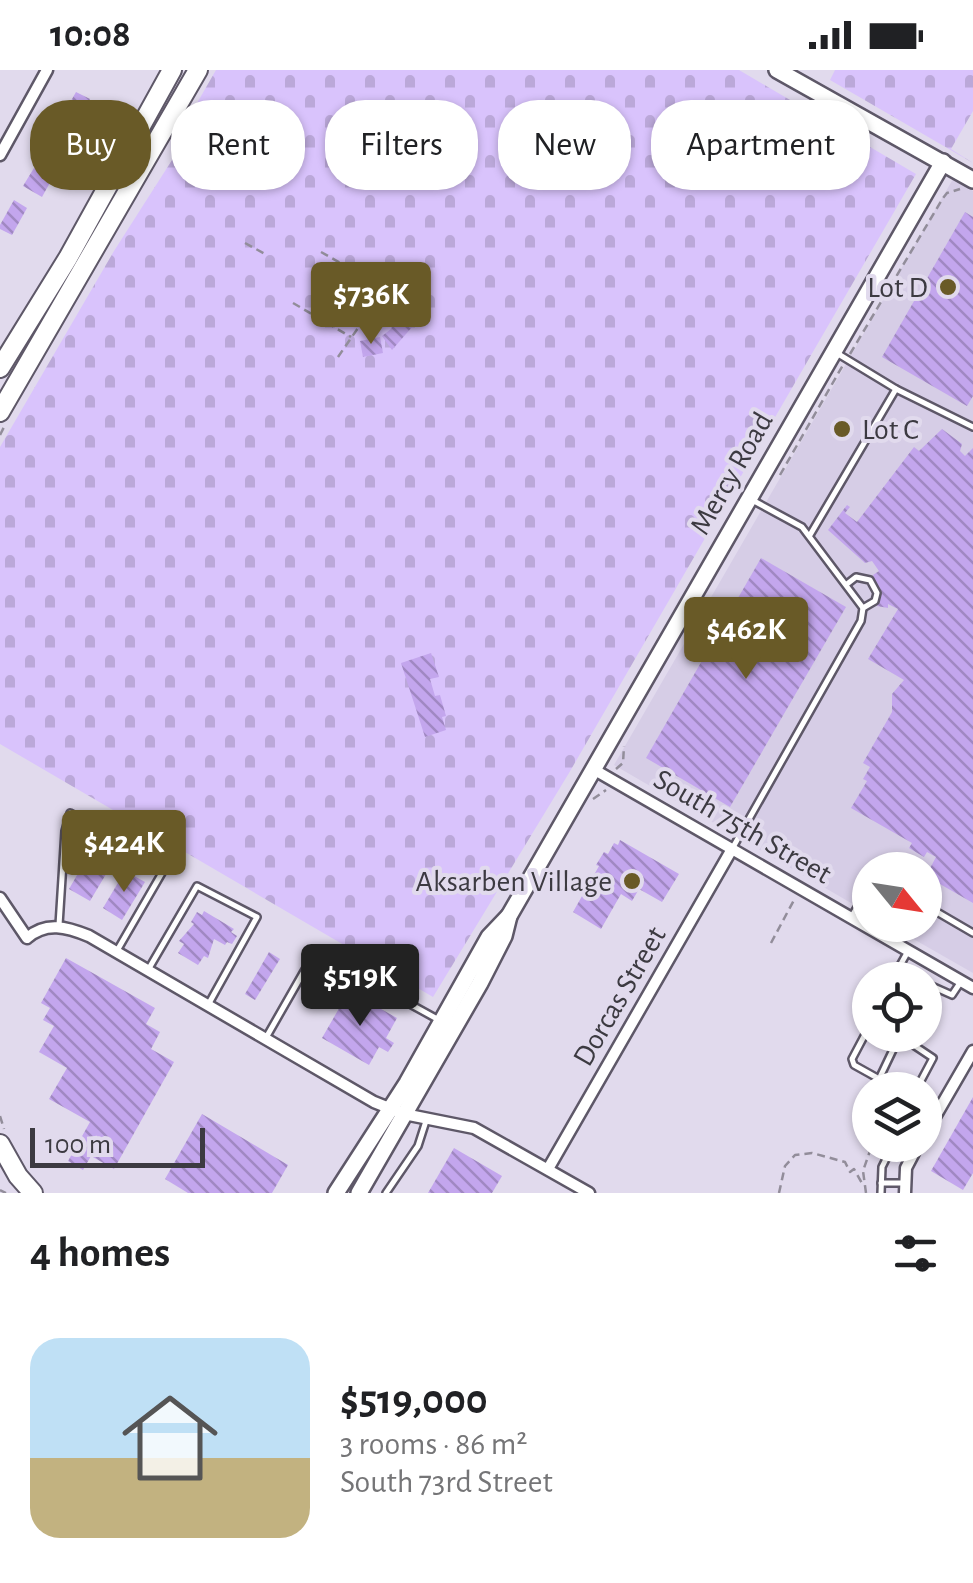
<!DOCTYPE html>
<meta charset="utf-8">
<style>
:root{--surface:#fff;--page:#f2f2f2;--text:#202124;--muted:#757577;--line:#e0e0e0;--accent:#695a27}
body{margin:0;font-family:"Alegreya Sans",sans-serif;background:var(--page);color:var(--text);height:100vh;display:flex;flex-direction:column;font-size:38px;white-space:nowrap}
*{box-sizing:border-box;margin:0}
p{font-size:32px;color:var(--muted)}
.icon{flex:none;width:55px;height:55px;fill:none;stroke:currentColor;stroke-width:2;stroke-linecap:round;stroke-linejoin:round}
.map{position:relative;height:1123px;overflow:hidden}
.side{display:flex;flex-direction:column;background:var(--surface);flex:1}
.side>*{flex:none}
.guide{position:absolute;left:30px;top:30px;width:915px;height:90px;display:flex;gap:20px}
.needle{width:65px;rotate:120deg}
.tools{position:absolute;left:852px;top:782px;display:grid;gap:20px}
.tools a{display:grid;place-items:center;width:90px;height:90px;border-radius:50%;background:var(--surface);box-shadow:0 2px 8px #0004;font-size:50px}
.scale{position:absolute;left:30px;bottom:25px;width:175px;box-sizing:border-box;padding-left:10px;border:5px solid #3c3a41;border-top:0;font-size:28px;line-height:35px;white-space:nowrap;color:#3c3a41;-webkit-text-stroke:8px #e1daed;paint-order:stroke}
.price{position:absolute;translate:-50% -85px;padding:0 22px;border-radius:10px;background:var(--accent);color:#fff;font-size:32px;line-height:65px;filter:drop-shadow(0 2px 5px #0008)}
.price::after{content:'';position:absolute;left:50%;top:60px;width:30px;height:22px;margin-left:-15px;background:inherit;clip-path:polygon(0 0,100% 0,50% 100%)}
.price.selected{background:#222;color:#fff}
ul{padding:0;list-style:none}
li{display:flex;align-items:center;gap:30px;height:250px;padding:0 30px}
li+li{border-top:2px solid var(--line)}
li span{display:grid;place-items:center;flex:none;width:280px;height:200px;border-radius:30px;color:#555}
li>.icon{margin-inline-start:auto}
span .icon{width:120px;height:120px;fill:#fffc;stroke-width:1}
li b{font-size:42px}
h2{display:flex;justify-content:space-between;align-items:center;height:120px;padding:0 30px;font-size:42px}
.pill{padding:0 35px;border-radius:40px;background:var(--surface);box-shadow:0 2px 8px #0004;font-size:35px;line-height:90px}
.pill.selected{background:var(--accent);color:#fff}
.status{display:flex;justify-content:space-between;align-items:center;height:70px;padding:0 50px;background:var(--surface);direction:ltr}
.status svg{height:28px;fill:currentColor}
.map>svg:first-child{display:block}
.built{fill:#d6cde6}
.cemetery{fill:url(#cemetery-stones)}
.building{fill:url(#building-back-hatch)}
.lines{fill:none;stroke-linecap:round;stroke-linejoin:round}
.service-casing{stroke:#5e5868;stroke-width:10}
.minor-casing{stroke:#5e5868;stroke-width:15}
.secondary-casing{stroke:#5e5868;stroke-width:20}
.primary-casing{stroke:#5e5868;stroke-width:22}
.path{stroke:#928d9a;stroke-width:2.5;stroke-dasharray:8 5;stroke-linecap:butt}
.service{stroke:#fff;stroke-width:5}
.minor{stroke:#fff;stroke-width:10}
.secondary{stroke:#fff;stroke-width:15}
.primary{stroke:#fff;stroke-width:18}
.poi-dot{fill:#695a27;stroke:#e1daed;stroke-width:4}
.labels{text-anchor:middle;stroke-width:8;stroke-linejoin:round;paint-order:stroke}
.poi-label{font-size:30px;fill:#3c3a41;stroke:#e1daed;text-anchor:end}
.street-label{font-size:30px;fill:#3c3a41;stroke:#e1daed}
</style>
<div class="status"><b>10:08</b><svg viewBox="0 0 49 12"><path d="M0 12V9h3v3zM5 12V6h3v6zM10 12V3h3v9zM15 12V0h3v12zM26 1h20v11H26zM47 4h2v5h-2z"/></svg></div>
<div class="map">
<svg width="973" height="1123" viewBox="0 0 973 1123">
<defs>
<pattern id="cemetery-stones" width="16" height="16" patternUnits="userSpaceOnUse" patternTransform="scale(2.5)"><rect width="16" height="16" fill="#d9c3fc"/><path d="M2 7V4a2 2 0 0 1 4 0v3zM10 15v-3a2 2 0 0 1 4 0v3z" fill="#bba8d9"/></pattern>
<pattern id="building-back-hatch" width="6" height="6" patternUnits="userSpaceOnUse" patternTransform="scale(2.5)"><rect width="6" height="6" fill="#c3a6ed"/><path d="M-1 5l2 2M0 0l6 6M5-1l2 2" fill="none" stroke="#a088c2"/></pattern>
</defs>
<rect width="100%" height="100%" fill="#e1daed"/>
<path class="built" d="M953 109 973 121V903L889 855H925V800H870V844L614 695Z"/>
<g class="cemetery">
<path d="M216 0H739L916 104 569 703 433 927 0 674V377L114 181 188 65 185 54Z"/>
<path d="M835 0H973V41L951 79 973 93 830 10Z"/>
</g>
<g class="building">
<path d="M76 22 90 29 77 53 63 45Z"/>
<path d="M54 59 68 67 56 85 42 77Z"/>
<path d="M34 98 52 109 42 127 23 116Z"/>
<path d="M14 130 27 138 12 165 0 159V155Z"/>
<path d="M965 142 973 147V326L967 336 882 287Z"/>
<path d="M405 210 411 231 397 235 391 214Z"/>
<path d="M400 237 415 240 413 256 392 280 382 266 391 259Z"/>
<path d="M380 267 383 283 363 287 360 271Z"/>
<path d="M942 359 962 374 960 381 965 386 973 378V833L926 806 936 787 927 782 924 787 909 778 912 773 851 738 867 711 863 709 870 697 863 693 892 642V624L904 610 868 589 898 539 888 534V538L877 536 879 525 873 505 879 501 872 491 865 493 828 460 847 435 850 437 845 443 857 452 914 377 919 381Z"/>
<path d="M761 488 846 537 730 737 646 688Z"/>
<path d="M431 583 439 607 430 609 435 626 440 625 446 646 442 647 446 660 425 667 401 593Z"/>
<path d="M620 770 679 804 662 832 639 819 632 831 621 824 601 859 573 842 599 796 596 795 604 782 608 784 614 773 618 775Z"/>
<path d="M91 781 112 794 90 831 69 819Z"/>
<path d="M125 801 145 812 122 850 103 838Z"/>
<path d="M204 841 234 859 231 862 237 866 232 874 227 872 225 875 214 869 208 888 204 886 198 895 178 883 184 874 179 871 194 854 191 852 197 842 202 845Z"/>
<path d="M269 882 280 889 255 930 245 924Z"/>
<path d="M66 888 155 938 146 954 160 962 151 979 174 992 114 1099 91 1086 83 1100 68 1091 90 1052 49 1029 67 998 39 982 54 956 43 950 50 938 41 933Z"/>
<path d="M349 921 397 948 386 968 394 973 388 982 379 977 369 995 322 968Z"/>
<path d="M973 1027V1103L963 1120 931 1101Z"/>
<path d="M202 1044 288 1095 272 1123H188L165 1109Z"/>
<path d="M454 1078 502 1106 492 1123H428Z"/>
</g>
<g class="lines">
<g class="service-casing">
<g id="service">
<path d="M835 282 896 319 973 357"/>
<path d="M810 465 896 319"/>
<path d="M847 514 856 507 870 510 877 523 875 531 863 538"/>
<path d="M732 779 861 551 863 538 802 457 754 431"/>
<path d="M925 835 973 863"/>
<path d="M852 846 870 815"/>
<path d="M59 855 65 761 70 743 166 796 118 879"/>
<path d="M148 900 197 816 257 847 208 935"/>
<path d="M918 909 920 910"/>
<path d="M892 910 907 883"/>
<path d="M925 913 952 925 960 913"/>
<path d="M870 955 852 989 854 995 881 1010"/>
<path d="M267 966 315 882 439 950"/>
<path d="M900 966 933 988 916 1020"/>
<path d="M898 1020 880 1007 900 965"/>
<path d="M881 1113H903"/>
<path d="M386 1123 418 1076 426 1051"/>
<path d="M881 1123 882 1097 893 1075"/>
</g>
</g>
<g class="minor-casing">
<g id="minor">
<path d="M0 85 47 0"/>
<path d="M593 699 973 918"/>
<path d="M0 828 27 868C46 851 67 857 89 866L374 1032 404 1044 474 1058 589 1123"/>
<path d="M925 1064 973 981"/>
<path d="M548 1099 732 779"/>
<path d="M905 1123 906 1098 918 1075"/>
</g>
</g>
<g class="secondary-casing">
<g id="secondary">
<path d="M777 0 973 110"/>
<path d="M336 1123 407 1013 489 867 509 846"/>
<path d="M359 1123 480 913 504 866 509 846 943 92"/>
</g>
</g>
<g class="primary-casing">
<g id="primary">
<path d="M0 298 68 188 172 0"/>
<path d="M0 342 198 0"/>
<path d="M0 1074 18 1106 33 1123"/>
</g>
</g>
<g class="path">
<path d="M245 173 265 184"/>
<path d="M321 182 381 216"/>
<path d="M317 214 368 243"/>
<path d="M293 233 351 267"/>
<path d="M850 284 943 128 947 123 960 119"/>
<path d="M338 287 378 229 391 196"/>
<path d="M0 365 4 357"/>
<path d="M780 405 843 295"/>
<path d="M616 699 623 693 624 676"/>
<path d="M593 729 606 720"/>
<path d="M771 873 794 830"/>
<path d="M0 1046 4 1059"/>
<path d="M0 1120 6 1123"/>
<path d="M779 1123 785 1096 795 1085 812 1083 845 1092 850 1102 854 1099 863 1115"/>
<path d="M866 1123 863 1101 872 1075"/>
</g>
<use href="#service" class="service"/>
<use href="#minor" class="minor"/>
<use href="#secondary" class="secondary"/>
<use href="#primary" class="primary"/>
</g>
<g class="poi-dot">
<circle cx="948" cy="217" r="10"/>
<circle cx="842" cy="359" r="10"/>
<circle cx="632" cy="811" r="10"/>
</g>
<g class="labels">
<g class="poi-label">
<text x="928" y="227">Lot D</text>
<text x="862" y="369" text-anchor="start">Lot C</text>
<text x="612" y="821">Aksarben Village</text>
</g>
<g class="street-label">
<text transform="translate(731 403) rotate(-60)" y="10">Mercy Road</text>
<text transform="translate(743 756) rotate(30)" y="10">South 75th Street</text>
<text transform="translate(619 926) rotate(-60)" y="10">Dorcas Street</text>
</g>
</g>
</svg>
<div class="tools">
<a><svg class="needle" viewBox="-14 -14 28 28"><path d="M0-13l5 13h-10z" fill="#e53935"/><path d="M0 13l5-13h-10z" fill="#757577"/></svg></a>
<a><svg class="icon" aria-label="locate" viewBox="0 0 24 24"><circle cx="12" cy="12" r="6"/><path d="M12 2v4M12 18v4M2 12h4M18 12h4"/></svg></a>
<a><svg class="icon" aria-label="layers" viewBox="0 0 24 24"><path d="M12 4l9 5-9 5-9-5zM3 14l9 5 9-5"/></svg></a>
</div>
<div class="scale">100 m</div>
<b class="price" style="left:371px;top:277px">$736K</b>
<b class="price" style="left:746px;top:612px">$462K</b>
<b class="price" style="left:124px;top:825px">$424K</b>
<b class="price selected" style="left:360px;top:959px">$519K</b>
<div class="guide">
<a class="pill selected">Buy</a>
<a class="pill">Rent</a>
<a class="pill">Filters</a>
<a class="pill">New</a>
<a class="pill">Apartment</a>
</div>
</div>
<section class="side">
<h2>4 homes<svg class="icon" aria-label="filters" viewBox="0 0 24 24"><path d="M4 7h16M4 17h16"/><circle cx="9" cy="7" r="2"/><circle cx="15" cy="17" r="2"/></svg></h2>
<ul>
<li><span style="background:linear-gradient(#bfe0f5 60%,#c2b280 0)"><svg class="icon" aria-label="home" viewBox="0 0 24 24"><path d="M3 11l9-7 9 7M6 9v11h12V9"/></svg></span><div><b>$519,000</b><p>3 rooms · 86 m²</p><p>South 73rd Street</p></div></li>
</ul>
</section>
